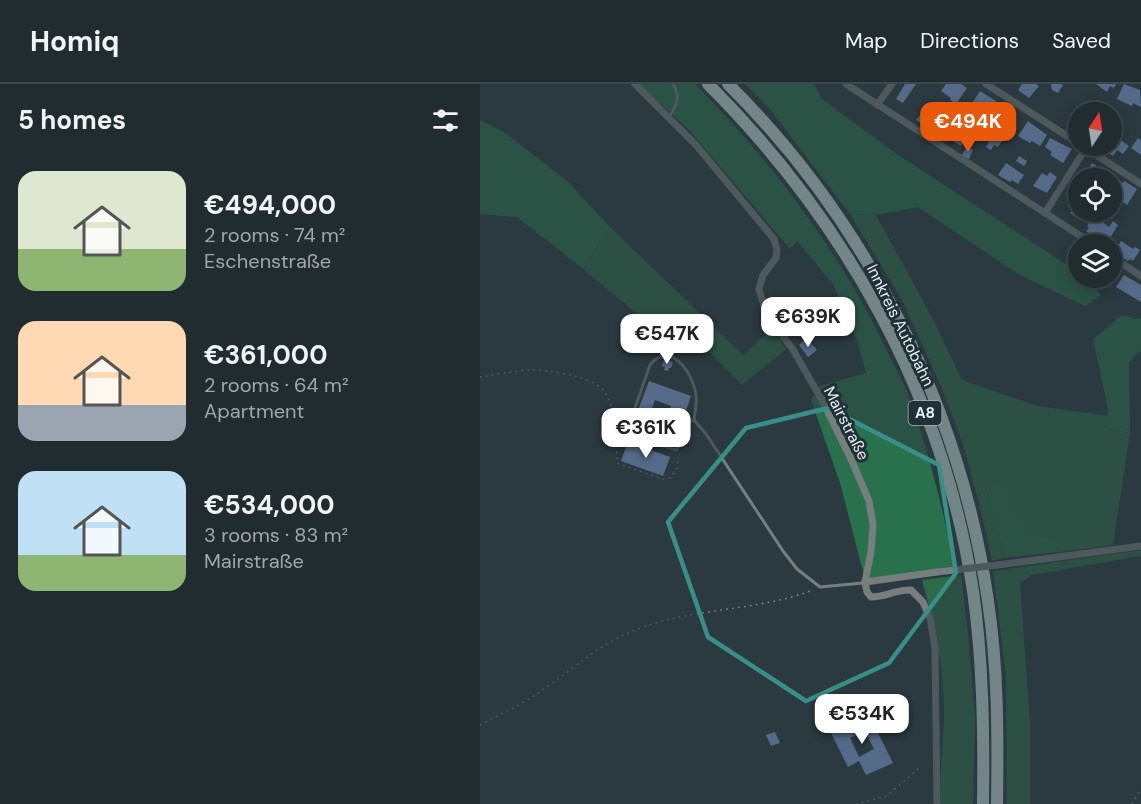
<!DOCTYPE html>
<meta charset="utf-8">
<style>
:root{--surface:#202c30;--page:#283438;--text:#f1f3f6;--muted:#a2a7ab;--line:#3d484c;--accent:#ea580c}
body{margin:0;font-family:"DM Sans",sans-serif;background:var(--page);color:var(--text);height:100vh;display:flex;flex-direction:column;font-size:22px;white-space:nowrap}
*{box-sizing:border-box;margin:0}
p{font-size:20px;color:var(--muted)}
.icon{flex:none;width:33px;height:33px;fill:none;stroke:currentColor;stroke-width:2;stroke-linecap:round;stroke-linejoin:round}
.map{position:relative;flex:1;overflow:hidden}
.side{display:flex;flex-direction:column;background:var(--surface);width:480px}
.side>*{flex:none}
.needle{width:39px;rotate:12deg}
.fabs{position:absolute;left:588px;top:18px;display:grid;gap:12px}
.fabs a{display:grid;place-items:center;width:54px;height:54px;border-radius:50%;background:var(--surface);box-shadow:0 3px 15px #0003,0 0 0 2px var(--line);font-size:30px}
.price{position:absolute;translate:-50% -51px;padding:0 14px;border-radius:12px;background:#fff;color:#222;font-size:20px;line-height:39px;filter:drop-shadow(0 2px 3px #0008)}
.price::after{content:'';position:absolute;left:50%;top:36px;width:18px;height:14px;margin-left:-9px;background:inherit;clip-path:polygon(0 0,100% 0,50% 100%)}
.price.active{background:var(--accent);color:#fff}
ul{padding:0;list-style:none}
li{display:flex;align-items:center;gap:18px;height:150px;padding:0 18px}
li span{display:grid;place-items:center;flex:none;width:168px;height:120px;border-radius:18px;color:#555}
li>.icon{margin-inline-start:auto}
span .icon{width:72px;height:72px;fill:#fffc;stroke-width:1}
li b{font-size:26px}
h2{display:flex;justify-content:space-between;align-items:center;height:72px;padding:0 18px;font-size:26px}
header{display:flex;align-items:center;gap:36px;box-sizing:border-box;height:84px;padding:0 30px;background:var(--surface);border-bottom:2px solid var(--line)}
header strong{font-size:28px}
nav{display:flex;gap:33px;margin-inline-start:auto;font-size:21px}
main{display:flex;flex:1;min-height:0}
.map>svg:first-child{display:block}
.green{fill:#2d6a4a}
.forest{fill:#28714c}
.building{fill:#85a5e0;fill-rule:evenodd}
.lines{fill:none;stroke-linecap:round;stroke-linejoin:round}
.path{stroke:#849096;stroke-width:1.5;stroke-dasharray:1.5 4.5;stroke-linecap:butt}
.lane{stroke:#767e7e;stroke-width:3}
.street{stroke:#767e7e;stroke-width:7}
.highway{stroke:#cce1e0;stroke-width:12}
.street-bridge{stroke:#767e7e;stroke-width:7}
.marked{fill:none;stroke:#3a8e88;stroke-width:4.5;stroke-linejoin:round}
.labels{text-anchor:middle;stroke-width:6;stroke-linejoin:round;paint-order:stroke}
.shield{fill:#212f36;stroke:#aab4ba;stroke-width:1.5}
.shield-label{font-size:15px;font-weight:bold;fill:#e4edf2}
.street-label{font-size:16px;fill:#e4edf2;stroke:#212f36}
</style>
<header>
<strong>Homiq</strong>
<nav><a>Map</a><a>Directions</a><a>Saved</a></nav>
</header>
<main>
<section class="side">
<h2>5 homes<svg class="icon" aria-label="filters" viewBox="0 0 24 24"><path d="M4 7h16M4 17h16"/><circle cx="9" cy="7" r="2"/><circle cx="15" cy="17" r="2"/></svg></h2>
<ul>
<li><span style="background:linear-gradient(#dfe7d0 65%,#8fb573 0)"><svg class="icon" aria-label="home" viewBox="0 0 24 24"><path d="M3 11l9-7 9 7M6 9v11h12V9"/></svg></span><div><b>€494,000</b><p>2 rooms · 74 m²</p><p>Eschenstraße</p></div></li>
<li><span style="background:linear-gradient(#ffd9b3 70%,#9aa5b1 0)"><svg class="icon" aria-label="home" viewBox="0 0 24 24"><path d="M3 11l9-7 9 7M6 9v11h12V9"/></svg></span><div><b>€361,000</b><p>2 rooms · 64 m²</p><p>Apartment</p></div></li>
<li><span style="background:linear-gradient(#bfe0f5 70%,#8fb573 0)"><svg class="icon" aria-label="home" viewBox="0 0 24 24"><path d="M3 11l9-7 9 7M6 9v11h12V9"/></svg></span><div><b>€534,000</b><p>3 rooms · 83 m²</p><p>Mairstraße</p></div></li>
</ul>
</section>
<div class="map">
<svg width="661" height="720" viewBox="0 0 661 720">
<rect width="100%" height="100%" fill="#2b3a40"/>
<g class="green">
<path d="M370 130 396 131 454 237 482 296 558 322 628 332 627 345 650 349 633 461 580 468 579 454 551 453 506 403 525 474 512 477 501 427 484 363 461 302 422 216Z"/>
<path d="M130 143 263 271 292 245 306 265 262 301 200 238 173 243 103 185Z"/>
<path d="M661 466V472L552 491 540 499 550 639V720H527L526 591 513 487Z"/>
<path d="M481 491 488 549 495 634 493 720H461C459 690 464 658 464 628 464 583 454 539 442 496Z"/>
</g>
<g class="forest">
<path d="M159 0H215C292 78 359 166 406 265 413 280 422 295 428 310 449 366 462 424 475 482L385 495 360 399 331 316 340 302 386 289 378 259 353 200 317 157 310 165 209 46Z"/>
<path d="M265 0H334L342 15 418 71 598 188V194H604L621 211 605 222 540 191 438 123 396 131 370 130 289 24Z"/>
<path d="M0 36 24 48 86 96 130 143 103 185 37 133 0 130Z"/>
<path d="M642 231 655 235 661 234V266L649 278 650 349 627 345 628 325 613 255Z"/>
<path d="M519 399 551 452 579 454 580 468 525 474 506 403Z"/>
</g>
<g class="building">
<path d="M425 0H436L423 19 416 15Z"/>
<path d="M466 0H481L487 4 476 20 470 16 471 14 461 7Z"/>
<path d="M542 0H556L559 2 549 14 538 6Z"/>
<path d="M571 0H581L583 1 578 9 572 6Z"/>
<path d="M616 0H636L634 4 630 2 627 8Z"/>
<path d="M644 0 660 6 661 23 653 19 652 22 637 15Z"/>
<path d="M500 7 516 17 508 31 491 21Z"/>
<path d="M447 22 462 31 463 28 469 32 464 39 460 37 454 47 436 36Z"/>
<path d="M472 28 492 43 481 62 465 52 471 43 465 39Z"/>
<path d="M637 35 643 39 637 47 632 43Z"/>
<path d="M548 37 567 51 560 62 552 57 550 59 538 52Z"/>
<path d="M506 46 522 57 518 63 514 61 511 66 506 63 509 58 501 53Z"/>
<path d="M632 50 649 62 643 70 637 66 633 72 620 64 622 62H632Z"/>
<path d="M570 54 592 65 583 79 570 71 572 68 565 63Z"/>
<path d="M658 54 661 56V71L651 64Z"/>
<path d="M487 62 493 66 489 75 482 71Z"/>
<path d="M539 72 547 77 544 82 536 77Z"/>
<path d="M526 79 544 91 538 100 532 96 530 98 518 91Z"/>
<path d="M612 79 643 99 644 97 657 105 647 121 634 113 636 110 632 107V94H607L610 91 606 88Z"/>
<path d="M570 88 577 93 567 109 553 102 562 89 567 92Z"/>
<path d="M594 107 598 110V128H606L600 136 590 129 595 122 588 117Z"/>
<path d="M614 131 629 143 633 137 638 141 628 157 624 154 622 157 606 147 609 144 607 142Z"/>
<path d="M641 157 653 165 655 163 660 166 653 177 650 175 648 177 634 168Z"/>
<path d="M644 191 661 201V218L636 203Z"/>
<path d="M327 254 337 266 328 273 319 261Z"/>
<path d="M184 275 193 278 191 284H189L188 287 184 286 185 283 182 282Z"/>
<path d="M169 297 211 312 194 361 151 345ZM175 316 191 322 185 340 168 334Z"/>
<path d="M148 358 190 373 183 392 141 377Z"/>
<path d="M388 629 413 679 386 691 379 677 368 683 350 647ZM385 647 394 665 379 673 370 654Z"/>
<path d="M295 648 300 659 291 662 286 651Z"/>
</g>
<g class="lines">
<g class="path">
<path d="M0 293C16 291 33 287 50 286 69 286 112 292 124 307 138 327 137 356 137 379L182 395 190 394 197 384 198 373"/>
<path d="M0 641C22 630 44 619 64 605 95 584 119 560 155 546 212 523 276 528 333 506"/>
<path d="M376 720 407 712 439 684"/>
<path d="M652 720 661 704"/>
</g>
<g class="lane">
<path d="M189 33C197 21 201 13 193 0"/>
<path d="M214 336 210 338 200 361 196 366 158 354 151 348 150 338 170 281C190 255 214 290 216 312 217 319 215 328 214 336L226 350 303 467 317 485 340 503 383 499"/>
</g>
<g class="street">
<path d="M155 0 216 61 294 155 297 166 296 174 283 191 279 205 284 222 294 241 312 264 343 318 371 375 389 417 393 441 391 468 385 498 387 508 391 513C406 513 417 505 431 506L443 518 450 534 455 564 457 720"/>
<path d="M366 0 613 160"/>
<path d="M506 0 598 59"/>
<path d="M397 21 412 0"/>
<path d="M604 63 661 100"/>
<path d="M565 129 606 64"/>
<path d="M632 173 661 192"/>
<path d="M518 481 661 462"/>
<path d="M385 498 457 488"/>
</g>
<g class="highway">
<path d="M228 0C367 139 463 311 493 507 503 578 504 649 503 720"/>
<path d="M248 0C387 138 480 322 508 517 518 584 518 652 517 720"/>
</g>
<path class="street-bridge" d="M457 488 518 481"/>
</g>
<path d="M0 0H661V720H0ZM348 324 459 381 476 489 409 579 326 617 228 553 188 438 266 344Z" fill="#2b3a40" fill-opacity=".55" fill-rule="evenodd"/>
<path class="marked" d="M348 324 459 381 476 489 409 579 326 617 228 553 188 438 266 344Z"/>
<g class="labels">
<rect class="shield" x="428.5" y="317" width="33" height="24" rx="4.5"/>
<g class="shield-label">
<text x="445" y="334">A8</text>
</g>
<g class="street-label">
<text transform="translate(421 241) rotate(64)" y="6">Innkreis Autobahn</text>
<text transform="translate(367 339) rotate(63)" y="6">Mairstraße</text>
</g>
</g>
</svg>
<div class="fabs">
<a><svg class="needle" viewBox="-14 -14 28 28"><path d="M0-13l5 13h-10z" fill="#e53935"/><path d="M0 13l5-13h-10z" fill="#a2a7ab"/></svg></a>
<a><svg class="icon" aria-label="locate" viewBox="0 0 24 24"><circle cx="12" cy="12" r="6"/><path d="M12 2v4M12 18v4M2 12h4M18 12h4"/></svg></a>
<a><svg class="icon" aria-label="layers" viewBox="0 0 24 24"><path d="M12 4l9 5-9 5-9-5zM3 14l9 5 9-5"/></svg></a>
</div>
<b class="price active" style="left:488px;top:69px">€494K</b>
<b class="price" style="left:328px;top:264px">€639K</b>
<b class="price" style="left:187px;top:281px">€547K</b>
<b class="price" style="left:166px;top:375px">€361K</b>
<b class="price" style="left:382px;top:661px">€534K</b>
</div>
</main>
